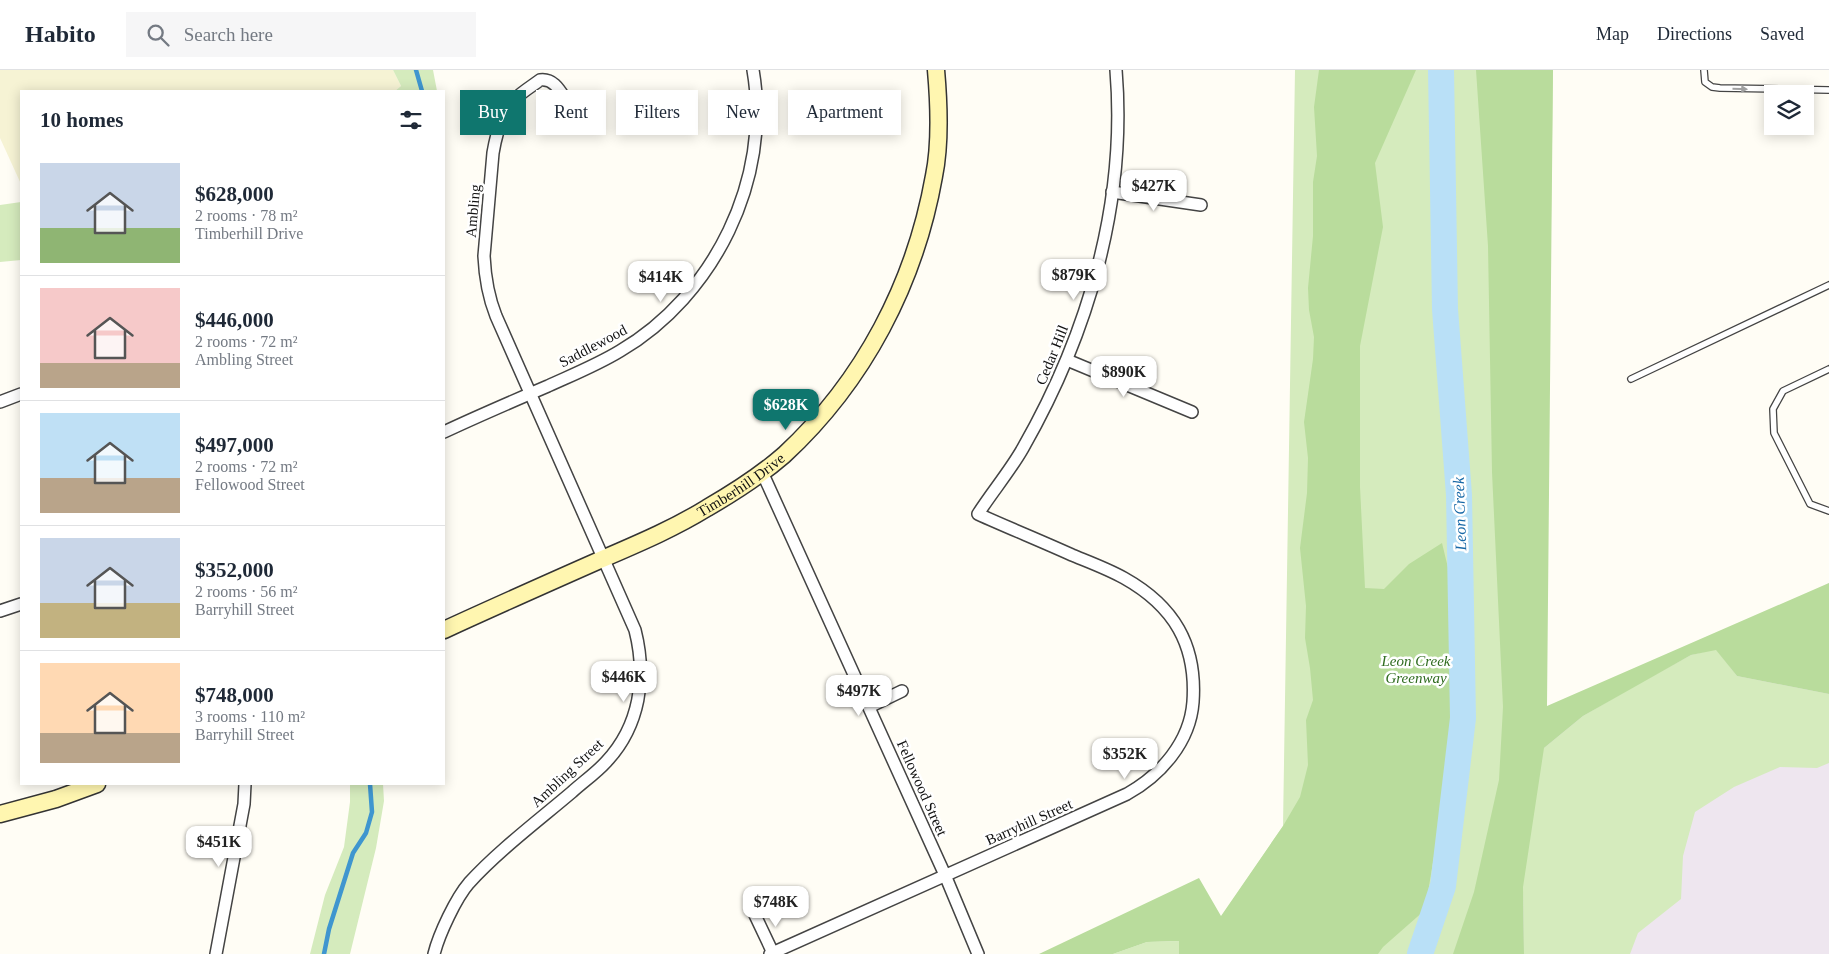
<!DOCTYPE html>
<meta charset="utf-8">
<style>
:root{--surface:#fff;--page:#f6f6f7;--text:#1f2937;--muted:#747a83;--line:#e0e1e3;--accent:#0f766e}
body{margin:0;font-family:Georgia,serif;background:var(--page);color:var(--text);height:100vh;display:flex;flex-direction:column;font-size:19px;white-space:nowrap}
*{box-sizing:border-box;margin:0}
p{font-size:16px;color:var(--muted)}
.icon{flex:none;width:28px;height:28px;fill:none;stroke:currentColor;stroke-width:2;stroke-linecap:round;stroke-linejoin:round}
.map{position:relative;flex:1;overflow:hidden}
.side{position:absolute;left:20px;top:20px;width:425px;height:695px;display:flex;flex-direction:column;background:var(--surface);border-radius:0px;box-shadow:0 2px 12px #0003}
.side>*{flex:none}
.guide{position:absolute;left:460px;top:20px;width:475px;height:45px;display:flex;gap:10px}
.buttons{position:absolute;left:1764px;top:15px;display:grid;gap:10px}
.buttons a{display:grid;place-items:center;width:50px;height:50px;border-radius:0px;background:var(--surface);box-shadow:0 2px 12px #0003;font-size:25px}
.price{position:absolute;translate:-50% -42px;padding:0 11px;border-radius:10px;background:#fff;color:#222;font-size:16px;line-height:32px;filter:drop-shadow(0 1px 2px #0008)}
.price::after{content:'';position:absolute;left:50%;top:30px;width:15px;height:11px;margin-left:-8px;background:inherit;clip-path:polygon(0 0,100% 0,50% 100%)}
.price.selected{background:var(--accent);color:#fff}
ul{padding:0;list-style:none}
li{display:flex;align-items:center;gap:15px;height:125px;padding:0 20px}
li+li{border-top:1px solid var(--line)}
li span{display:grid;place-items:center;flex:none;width:140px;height:100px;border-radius:0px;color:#555}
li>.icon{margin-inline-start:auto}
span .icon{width:60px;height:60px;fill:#fffc;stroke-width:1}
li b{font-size:21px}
h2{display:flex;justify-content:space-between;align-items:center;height:60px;padding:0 20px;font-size:21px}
.chip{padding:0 18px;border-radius:0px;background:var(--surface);box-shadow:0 2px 12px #0003;font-size:18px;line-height:45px}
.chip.selected{background:var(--accent);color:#fff}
header{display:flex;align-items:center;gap:30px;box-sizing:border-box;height:70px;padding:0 25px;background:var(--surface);border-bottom:1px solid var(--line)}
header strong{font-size:24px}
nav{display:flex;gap:28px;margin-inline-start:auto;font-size:18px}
.search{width:350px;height:45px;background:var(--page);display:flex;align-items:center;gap:12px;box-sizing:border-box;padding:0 18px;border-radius:0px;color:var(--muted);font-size:19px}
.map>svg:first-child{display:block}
.industrial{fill:#eee6ef}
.farmland{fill:#f6f3d4}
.green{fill:#d5ebbd}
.forest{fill:#b9dc9c}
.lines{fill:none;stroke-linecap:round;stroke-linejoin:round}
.stream{stroke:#3f96cf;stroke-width:4.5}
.river{stroke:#b9e0f7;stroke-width:26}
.lane-casing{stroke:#444;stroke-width:8}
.street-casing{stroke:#444;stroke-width:14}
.secondary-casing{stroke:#333;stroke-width:19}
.lane{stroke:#fff;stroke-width:5.5}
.street{stroke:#fff;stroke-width:11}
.secondary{stroke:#fff6b0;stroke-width:16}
.oneway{fill:#a0a0a0}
.labels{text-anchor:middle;stroke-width:5;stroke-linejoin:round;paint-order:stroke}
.street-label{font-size:15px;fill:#111;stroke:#fff}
.park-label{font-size:15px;font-style:italic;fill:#2f6b1f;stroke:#fff}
.water-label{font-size:16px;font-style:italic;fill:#1768a6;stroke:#fff}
</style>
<header>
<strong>Habito</strong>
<div class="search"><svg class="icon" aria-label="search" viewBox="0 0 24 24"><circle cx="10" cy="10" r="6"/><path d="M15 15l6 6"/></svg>Search here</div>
<nav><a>Map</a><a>Directions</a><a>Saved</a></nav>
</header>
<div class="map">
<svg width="1829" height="884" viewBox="0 0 1829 884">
<rect width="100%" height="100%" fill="#fffdf5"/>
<path class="industrial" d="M1829 513V884H1513L1547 658Z"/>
<path class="farmland" d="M0 0H393L401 16 395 21H21V114L0 68Z"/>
<g class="green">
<path d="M393 0H433L437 21H395L401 16Z"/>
<path d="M1295 0H1553L1544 678 1583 646 1638 614 1691 585 1716 579 1737 606 1829 624V693L1817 698 1780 697 1734 717 1695 742 1683 786 1681 829 1638 863 1630 884H1524L1523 822 1513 884H1202L1221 847 1283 756Z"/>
<path d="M21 132V190L0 192V135Z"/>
<path d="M350 714H383L384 731 376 778 350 884H310L325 825 344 777 350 732Z"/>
<path d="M1180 871 1179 884H1113L1147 872Z"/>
</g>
<g class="forest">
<path d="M1319 0H1416L1375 93 1383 157 1360 276V417L1365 518 1384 519 1409 494 1442 473 1455 527 1454 667 1425 840 1383 877 1378 884H1179V871L1147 872 1113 884H1039L1199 808 1221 846 1283 756 1300 727 1308 695 1306 650 1313 630 1310 598 1305 568 1306 536 1300 478 1307 423 1308 388 1304 352 1313 289 1314 267 1309 240 1308 218 1313 166V112L1317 86 1314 37Z"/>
<path d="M1476 0H1553L1547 636 1829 513V624L1737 606 1716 580 1691 585 1583 646 1544 678 1523 817 1524 884H1453L1474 822 1499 710 1503 637 1492 402 1488 176Z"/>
</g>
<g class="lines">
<g class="stream">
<path d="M416 0 422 21"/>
<path d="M324 884 329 859 353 783 366 763 372 742 370 714"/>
</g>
<path class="river" d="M1420 884 1443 816 1463 648 1459 425 1445 239 1441 0"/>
<g class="lane-casing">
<g id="lane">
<path d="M1704 0 1705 12 1712 17 1720 18 1829 20"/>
<path d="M1829 299 1783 321 1773 339 1774 363 1810 434 1829 441"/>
<path d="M1631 309 1829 215"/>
</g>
</g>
<g class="street-casing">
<g id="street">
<path d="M1112 122 1201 135"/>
<path d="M1067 290 1192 342"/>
<path d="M0 332 21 324"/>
<path d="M444 362C478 346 513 331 548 316 572 305 597 295 620 281 714 226 772 109 753 0"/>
<path d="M762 402 945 805 978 884"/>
<path d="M0 541 21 534"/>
<path d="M869 637 902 621"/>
<path d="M755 845 773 883"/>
<path d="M216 884 244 734 245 714"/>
<path d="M434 884C439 864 456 828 469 813 498 781 539 750 572 722 583 712 596 703 606 692 640 656 647 607 635 560L496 246C488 226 485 207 484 186L493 83C496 65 502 43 515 29 522 22 532 16 540 10 555 8 561 23 568 33"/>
<path d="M770 884 1127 724C1161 705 1190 672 1193 632 1197 575 1174 536 1124 508 1108 499 1089 492 1072 485 1041 471 1009 458 978 444 992 422 1010 401 1023 378 1088 264 1127 133 1116 0"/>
</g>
</g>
<g class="secondary-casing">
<g id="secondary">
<path id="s1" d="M444 560C496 536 548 513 600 490 637 474 673 459 707 438 733 423 761 405 784 385 864 311 915 213 934 106 941 72 939 34 936 0"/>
<path d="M0 744 56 729 97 714"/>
</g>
</g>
<use href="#lane" class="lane"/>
<use href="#street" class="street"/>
<use href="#secondary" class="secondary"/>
</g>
<defs><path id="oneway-solid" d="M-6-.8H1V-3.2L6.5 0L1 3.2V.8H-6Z" transform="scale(1.25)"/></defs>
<use class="oneway" href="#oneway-solid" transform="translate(1740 19) rotate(1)"/>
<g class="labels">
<g class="street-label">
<text transform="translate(473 141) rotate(-85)" y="5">Ambling</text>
<text transform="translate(593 276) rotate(-28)" y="5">Saddlewood</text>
<text transform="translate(1052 285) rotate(-68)" y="5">Cedar Hill</text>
<text dy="5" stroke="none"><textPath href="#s1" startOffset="331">Timberhill Drive</textPath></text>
<text transform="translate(567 703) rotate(-43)" y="5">Ambling Street</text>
<text transform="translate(922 718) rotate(66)" y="5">Fellowood Street</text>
<text transform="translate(1029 752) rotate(-24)" y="5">Barryhill Street</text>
</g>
<g class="park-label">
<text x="1416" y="596">Leon Creek<tspan x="1416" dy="17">Greenway</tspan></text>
</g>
<g class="water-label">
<text transform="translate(1459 444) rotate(-92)" y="6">Leon Creek</text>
</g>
</g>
</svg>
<div class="buttons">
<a><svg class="icon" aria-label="layers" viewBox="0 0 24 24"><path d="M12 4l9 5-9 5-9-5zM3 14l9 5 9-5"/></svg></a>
</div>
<b class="price" style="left:1154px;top:142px">$427K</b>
<b class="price" style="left:1074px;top:231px">$879K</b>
<b class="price" style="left:661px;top:233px">$414K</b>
<b class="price" style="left:1124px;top:328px">$890K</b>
<b class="price selected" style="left:786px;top:361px">$628K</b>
<b class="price" style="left:624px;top:633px">$446K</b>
<b class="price" style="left:859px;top:647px">$497K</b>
<b class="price" style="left:1125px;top:710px">$352K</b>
<b class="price" style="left:219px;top:798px">$451K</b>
<b class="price" style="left:776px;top:858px">$748K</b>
<div class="guide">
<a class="chip selected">Buy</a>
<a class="chip">Rent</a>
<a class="chip">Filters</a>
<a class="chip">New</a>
<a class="chip">Apartment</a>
</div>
<section class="side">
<h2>10 homes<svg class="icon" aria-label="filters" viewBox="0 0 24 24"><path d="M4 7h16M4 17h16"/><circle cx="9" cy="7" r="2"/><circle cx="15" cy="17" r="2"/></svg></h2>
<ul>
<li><span style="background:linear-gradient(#c9d6e8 65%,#8fb573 0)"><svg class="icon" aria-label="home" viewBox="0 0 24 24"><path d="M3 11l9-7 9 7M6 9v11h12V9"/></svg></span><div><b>$628,000</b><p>2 rooms · 78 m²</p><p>Timberhill Drive</p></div></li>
<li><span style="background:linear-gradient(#f6c9c9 75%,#b9a48a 0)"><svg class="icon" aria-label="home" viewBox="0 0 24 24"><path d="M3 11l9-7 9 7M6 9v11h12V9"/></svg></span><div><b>$446,000</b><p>2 rooms · 72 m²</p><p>Ambling Street</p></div></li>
<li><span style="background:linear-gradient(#bfe0f5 65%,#b9a48a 0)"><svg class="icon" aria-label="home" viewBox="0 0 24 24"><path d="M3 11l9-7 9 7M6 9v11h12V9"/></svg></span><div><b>$497,000</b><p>2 rooms · 72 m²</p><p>Fellowood Street</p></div></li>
<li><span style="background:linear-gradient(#c9d6e8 65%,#c2b280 0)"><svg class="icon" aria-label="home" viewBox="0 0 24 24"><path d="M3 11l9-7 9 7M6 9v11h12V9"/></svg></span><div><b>$352,000</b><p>2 rooms · 56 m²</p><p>Barryhill Street</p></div></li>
<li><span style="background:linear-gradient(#ffd9b3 70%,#b9a48a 0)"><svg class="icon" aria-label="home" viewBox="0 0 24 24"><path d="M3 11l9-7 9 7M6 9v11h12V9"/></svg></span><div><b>$748,000</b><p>3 rooms · 110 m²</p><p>Barryhill Street</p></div></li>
</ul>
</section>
</div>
